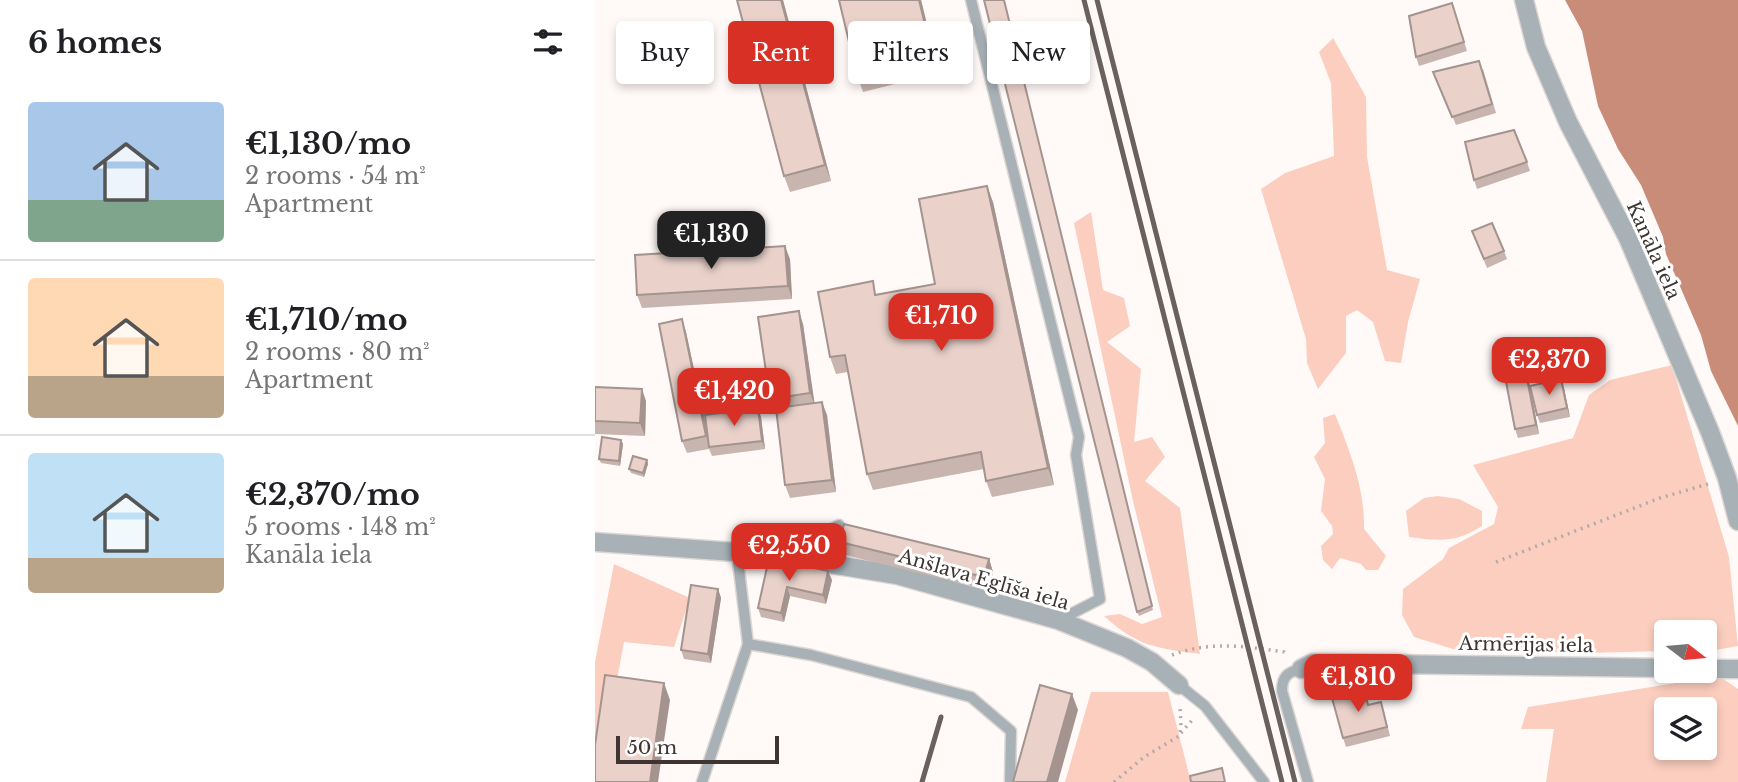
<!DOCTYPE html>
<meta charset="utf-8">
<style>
:root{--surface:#fff;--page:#f6f6f6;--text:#202124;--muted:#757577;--line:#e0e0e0;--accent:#d93025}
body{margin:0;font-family:"Libre Baskerville",serif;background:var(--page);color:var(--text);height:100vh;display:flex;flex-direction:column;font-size:26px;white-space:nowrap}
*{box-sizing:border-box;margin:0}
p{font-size:23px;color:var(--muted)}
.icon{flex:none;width:38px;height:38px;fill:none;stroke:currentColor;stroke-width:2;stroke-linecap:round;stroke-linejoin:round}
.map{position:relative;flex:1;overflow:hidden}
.details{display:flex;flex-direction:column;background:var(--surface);width:595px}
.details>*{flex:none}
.guide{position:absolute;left:21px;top:21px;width:665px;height:63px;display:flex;gap:14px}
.needle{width:46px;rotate:106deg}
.buttons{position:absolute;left:1059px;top:620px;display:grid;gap:14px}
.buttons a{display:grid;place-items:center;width:63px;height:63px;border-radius:7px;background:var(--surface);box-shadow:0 4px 10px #0003;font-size:35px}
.scale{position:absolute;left:21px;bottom:18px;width:163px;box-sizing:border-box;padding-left:7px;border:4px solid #3e3532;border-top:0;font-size:19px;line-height:24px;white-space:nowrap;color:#3e3532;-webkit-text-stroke:5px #fff;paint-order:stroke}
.price{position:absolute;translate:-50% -60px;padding:0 16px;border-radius:14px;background:var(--accent);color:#fff;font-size:23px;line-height:46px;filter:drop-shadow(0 2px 4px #0008)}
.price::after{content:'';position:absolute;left:50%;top:42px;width:21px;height:16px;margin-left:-10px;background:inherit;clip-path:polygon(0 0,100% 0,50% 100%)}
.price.on{background:#222;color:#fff}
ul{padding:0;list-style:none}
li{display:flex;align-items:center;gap:21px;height:175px;padding:0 28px}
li+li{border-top:2px solid var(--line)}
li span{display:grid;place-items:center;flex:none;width:196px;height:140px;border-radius:7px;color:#555}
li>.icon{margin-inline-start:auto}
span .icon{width:84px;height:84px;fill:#fffc;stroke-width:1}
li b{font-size:30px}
h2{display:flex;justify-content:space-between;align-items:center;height:84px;padding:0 28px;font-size:30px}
.pill{padding:0 24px;border-radius:7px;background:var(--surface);box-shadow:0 4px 10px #0003;font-size:24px;line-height:63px}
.pill.on{background:var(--accent);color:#fff}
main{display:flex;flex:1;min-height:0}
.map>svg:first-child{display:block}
.green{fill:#fccebf;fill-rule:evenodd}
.water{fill:#c98c78}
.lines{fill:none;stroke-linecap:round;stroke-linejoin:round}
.lane-casing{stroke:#dcd7d4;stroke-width:13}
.street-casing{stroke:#dcd7d4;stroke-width:21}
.path{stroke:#b2aba9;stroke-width:3.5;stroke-dasharray:2 5;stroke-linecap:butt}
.lane{stroke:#a7b1b6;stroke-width:10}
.street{stroke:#a7b1b6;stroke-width:18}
.rail{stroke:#69615e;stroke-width:5}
.wall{fill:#c9b5af}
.shaded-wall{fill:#a4938e}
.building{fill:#ead2cb;stroke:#a4938e;stroke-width:2}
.labels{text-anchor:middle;stroke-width:6;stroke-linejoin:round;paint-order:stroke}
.street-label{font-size:19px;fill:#3e3532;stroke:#fff}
</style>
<main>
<section class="details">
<h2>6 homes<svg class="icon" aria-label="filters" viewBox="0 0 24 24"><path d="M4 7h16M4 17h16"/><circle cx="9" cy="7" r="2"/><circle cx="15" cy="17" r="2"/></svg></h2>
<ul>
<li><span style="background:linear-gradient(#a9c7e8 70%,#7fa58c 0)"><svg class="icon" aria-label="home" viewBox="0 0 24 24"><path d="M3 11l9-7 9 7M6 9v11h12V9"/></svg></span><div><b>€1,130/mo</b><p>2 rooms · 54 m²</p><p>Apartment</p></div></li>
<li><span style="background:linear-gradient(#ffd9b3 70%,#b9a48a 0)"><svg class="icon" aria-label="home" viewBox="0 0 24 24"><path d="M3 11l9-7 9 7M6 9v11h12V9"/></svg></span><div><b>€1,710/mo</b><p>2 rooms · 80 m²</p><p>Apartment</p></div></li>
<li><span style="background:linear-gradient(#bfe0f5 75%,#b9a48a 0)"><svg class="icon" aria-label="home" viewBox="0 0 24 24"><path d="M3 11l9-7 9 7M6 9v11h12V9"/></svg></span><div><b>€2,370/mo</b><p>5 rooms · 148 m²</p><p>Kanāla iela</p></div></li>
</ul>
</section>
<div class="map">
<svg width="1143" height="782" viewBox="0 0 1143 782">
<rect width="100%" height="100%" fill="#fffaf8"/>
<g class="green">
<path d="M738 38 771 97 772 157 792 270 825 279 813 322 806 363 790 361 778 322 762 310 751 316V353L723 389 712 363 711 339 666 189 690 173 739 156 736 83 724 52Z"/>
<path d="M496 212 508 290 529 298 535 326 512 342 546 369 539 442 557 437 570 457 550 481 585 508 605 654C562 648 543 647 509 616L525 614 547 624 567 617 538 501 479 223Z"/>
<path d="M1077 365 1134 557 1143 646 1110 652V632H1071V651L992 653 858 649 819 637 807 615 808 589 848 559 854 548 899 524 903 507 878 465 978 438 994 395 1015 380Z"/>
<path d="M740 414C755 452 770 488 769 529L791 556 783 570H771L766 564 745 558 737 569 728 560 726 546 738 534 737 526 726 511 730 479 719 457 730 443 728 418Z"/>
<path d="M843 496 864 499 887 511V526C861 543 843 541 814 537L811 511 829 498Z"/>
<path d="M19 564 95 598 79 647 29 642 3 782H0V662Z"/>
<path d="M1124 676 1143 689V782H951L959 729H926L933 707ZM1071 709H1110V747H1071Z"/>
<path d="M496 692H573L596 782H470Z"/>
</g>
<path class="water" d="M970 0H1143V426L1116 371 1106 335 1071 254 1068 237 1046 185 1023 149 1003 106 987 31Z"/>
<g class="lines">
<g class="lane-casing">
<g id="lane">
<path d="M376 0 484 437 481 455 505 599 464 620"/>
<path d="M185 554 244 525"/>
<path d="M153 644 216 655 376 697 416 731 415 782"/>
<path d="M706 669C693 672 687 676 687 691L713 782"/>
<path d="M584 685 610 706 669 782"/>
<path d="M107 782 153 644 142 553"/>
</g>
</g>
<g class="street-casing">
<g id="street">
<path d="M929 0 941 47 973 122 1033 238 1115 432 1132 478 1143 521"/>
<path d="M0 542 181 555 302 575 463 620 532 648 557 662 584 685"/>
<path d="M706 669 718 663 1071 668"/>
<path d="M1110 669H1143"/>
</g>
</g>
<g class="path">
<path d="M901 562 1065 498 1113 484"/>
<path d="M577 655C614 641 650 646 689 652L692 655"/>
<path d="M586 733 599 718"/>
<path d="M519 782 549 757 584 736 586 727 585 706"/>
</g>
<use href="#lane" class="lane"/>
<use href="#street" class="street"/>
<g class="rail">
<path d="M489 0 687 782"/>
<path d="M502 0 700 782"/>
<path d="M327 782 346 717"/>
</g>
</g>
<g class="wall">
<path d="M188 0 236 181 195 192 189 176Z"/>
<path d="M326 0 344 73 268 92 262 75Z"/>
<path d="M389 0 558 610 544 616 542 612Z"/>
<path d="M857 3 872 51 824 66 821 57Z"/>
<path d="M888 69 901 113 861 125 842 80Z"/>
<path d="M932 162 935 171 882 189 879 180Z"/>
<path d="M398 202 459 485 397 497 391 481 389 469 278 490 272 474 253 372 241 374 235 357 283 295 340 284Z"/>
<path d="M881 240 909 251 912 259 892 268Z"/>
<path d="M195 259 197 299 47 308 42 295Z"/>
<path d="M208 324 219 403 232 415 241 492 195 498 190 485 181 411 180 412 175 399Z"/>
<path d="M91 332 111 428 166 417 170 449 117 456 114 449 92 453 87 441Z"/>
<path d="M929 363 932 371 944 434 923 438 920 429Z"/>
<path d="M0 387 51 401 50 436 0 434Z"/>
<path d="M969 388 975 417 945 423 942 415Z"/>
<path d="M26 440 28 444 25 466 6 463 4 459Z"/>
<path d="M52 460 53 464 49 477 36 473 34 469Z"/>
<path d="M245 542 394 559 398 572 394 590 250 555Z"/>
<path d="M174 558 237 580 231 604 195 596 189 622 166 617 163 608Z"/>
<path d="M123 589 126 598 116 663 89 659 86 650Z"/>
<path d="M774 705 789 711 795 736 751 747 748 738Z"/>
</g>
<g class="shaded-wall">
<path d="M186 0H188L236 181 230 165Z"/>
<path d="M324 0H326L344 73 338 57Z"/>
<path d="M392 186 398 202 459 485 453 468Z"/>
<path d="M190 246 195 259 197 299 193 286Z"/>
<path d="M204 311 208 324 220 406 215 393Z"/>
<path d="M87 319 91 332 116 448 111 436Z"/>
<path d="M929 363 932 371 944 434 941 425Z"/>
<path d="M966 379 969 388 975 417 972 408Z"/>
<path d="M47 389 51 401 50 436 45 423Z"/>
<path d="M227 402 232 415 241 492 237 480Z"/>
<path d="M163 408 166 417 170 449 167 441Z"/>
<path d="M26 440 28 444 25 466 24 461Z"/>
<path d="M52 460 53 464 49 477 48 473Z"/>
<path d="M394 559 398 572 394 590 389 577Z"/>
<path d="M233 571 237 580 231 604 228 595Z"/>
<path d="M192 587 195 596 189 622 186 613Z"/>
<path d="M123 589 126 598 116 663 113 654Z"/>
<path d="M69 683 75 700 63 782H55Z"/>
<path d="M477 694 483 710 463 782H452Z"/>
</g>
<g class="building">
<path d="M142 0H186L230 165 189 176Z"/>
<path d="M244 0H324L338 57 262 75Z"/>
<path d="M389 0H409L557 606 542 612Z"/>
<path d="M857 3 869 42 821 57 814 16Z"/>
<path d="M884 61 897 104 857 117 838 72Z"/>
<path d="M919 130 932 162 879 180 870 142Z"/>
<path d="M392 186 453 468 391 481 386 452 272 474 250 355 235 357 223 292 278 281 280 295 340 284 324 199Z"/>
<path d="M897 223 909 251 889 259 877 231Z"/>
<path d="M190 246 193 286 42 295 40 255Z"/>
<path d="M204 311 215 393 175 399 163 317Z"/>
<path d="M87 319 111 436 87 441 64 324Z"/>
<path d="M929 363 941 425 920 429 908 366Z"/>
<path d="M966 379 972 408 942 415 935 386Z"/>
<path d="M0 387 47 389 45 423 0 421Z"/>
<path d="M227 402 237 480 190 485 181 408Z"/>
<path d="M163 408 167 441 114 447 110 415Z"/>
<path d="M7 437 26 440 24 461 4 459Z"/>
<path d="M38 456 52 460 48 473 34 469Z"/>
<path d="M249 524 394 559 389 577 245 542Z"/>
<path d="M174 558 233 571 228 595 192 587 186 613 163 608Z"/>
<path d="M96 585 123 589 113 654 86 650Z"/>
<path d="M10 675 69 683 55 782H0V745Z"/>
<path d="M445 685 477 694 452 782H418Z"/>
<path d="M769 689 773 705 786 702 792 727 748 738 737 698Z"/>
<path d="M627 768 630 782H596L595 776Z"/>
</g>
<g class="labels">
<g class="street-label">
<text transform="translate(1059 250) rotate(66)" y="7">Kanāla iela</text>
<text transform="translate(389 579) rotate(16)" y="7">Anšlava Eglīša iela</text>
<text transform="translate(931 644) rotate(1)" y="7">Armērijas iela</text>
</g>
</g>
</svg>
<div class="buttons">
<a><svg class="needle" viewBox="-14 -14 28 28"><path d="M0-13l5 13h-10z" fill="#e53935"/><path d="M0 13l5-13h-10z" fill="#757577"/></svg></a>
<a><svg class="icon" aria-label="layers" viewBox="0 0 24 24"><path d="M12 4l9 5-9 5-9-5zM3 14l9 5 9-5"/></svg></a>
</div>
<div class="scale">50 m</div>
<b class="price on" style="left:116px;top:271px">€1,130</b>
<b class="price" style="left:346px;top:353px">€1,710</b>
<b class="price" style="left:954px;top:397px">€2,370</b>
<b class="price" style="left:139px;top:428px">€1,420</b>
<b class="price" style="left:194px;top:583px">€2,550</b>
<b class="price" style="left:763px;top:714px">€1,810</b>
<div class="guide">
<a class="pill">Buy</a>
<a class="pill on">Rent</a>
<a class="pill">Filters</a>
<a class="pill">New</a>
</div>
</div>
</main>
